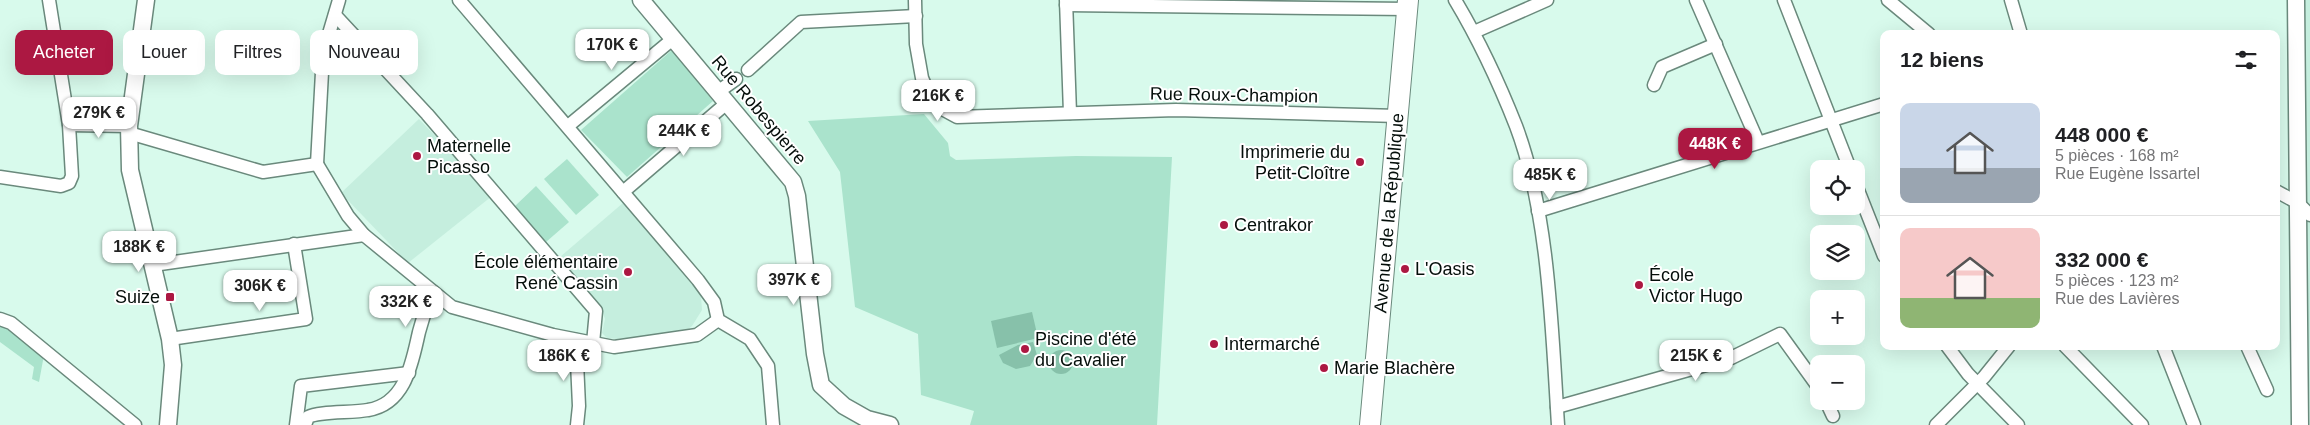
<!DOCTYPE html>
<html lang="fr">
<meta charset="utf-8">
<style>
:root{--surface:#fff;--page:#f2f2f2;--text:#202124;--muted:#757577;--line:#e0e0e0;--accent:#ac1842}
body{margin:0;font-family:Arial,sans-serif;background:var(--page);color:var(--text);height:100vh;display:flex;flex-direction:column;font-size:19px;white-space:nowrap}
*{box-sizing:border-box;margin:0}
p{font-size:16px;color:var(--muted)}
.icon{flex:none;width:28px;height:28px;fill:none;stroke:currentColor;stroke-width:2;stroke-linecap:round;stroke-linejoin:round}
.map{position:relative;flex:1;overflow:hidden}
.side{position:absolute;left:1880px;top:30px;width:400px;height:320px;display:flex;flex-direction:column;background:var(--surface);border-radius:10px;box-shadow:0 5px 20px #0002}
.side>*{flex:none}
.banner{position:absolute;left:15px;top:30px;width:475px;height:45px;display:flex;gap:10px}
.tools{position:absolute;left:1810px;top:160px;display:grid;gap:10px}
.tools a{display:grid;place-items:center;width:55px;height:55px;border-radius:10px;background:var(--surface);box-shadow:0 5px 20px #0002;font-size:25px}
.price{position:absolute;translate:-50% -42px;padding:0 11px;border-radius:10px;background:#fff;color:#222;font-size:16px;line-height:32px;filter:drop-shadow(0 1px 2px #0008)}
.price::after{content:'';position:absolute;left:50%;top:30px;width:15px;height:11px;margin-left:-8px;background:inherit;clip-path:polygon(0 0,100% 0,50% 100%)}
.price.active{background:var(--accent);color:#fff}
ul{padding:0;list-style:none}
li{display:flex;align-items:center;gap:15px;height:125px;padding:0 20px}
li+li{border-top:1px solid var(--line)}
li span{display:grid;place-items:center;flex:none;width:140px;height:100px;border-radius:10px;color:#555}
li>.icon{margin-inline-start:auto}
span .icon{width:60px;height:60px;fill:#fffc;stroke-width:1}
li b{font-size:21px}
h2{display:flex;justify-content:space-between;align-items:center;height:60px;padding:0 20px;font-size:21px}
.chip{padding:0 18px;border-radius:10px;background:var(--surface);box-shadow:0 5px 20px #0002;font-size:18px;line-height:45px}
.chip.active{background:var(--accent);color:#fff}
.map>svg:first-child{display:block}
.built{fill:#c5eede}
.green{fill:#aae3cc}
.water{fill:#87c1aa}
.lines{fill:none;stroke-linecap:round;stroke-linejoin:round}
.minor-casing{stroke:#6a897c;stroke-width:15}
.tertiary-casing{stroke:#6a897c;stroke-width:19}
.primary-casing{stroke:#6a897c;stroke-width:22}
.minor{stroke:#fff;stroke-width:12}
.tertiary{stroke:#fff;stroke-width:16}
.primary{stroke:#fff;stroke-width:20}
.poi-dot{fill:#ac1842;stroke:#fff;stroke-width:2}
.labels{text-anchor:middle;stroke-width:4;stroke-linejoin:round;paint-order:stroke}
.street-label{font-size:18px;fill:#040e0a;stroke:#fff}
.poi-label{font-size:18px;fill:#040e0a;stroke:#fff;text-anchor:start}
</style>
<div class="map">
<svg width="2310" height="425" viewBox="0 0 2310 425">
<rect width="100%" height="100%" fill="#d8faec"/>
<g class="built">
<path d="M2303 0H2310V425L2305 220Z"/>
<path d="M419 119 492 196 408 263 341 193Z"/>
<path d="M623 203 696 287 701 296 702 310 692 326 684 332 617 339 607 338 602 333 605 319 601 307 560 257Z"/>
</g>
<g class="green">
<path d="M672 50 713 101 627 177 581 130Z"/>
<path d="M924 114 948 143 950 156 956 160 1076 156 1172 157 1157 425H970L974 411 921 395 918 334 855 307 840 172 808 121Z"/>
<path d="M567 159 599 195 576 215 544 179Z"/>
<path d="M536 186 569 222 546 242 514 207Z"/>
<path d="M0 324 44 355 39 382 32 379 34 367 0 342Z"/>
</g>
<g class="water">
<path d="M1032 312 1038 338 997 348 991 321Z"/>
<path d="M1033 342 1037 355 1030 366 1016 369 1003 363 999 355 1018 345Z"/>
<circle cx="1061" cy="362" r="12"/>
</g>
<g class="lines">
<g class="minor-casing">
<g id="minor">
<path d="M459 0 698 280 714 302 718 320 750 339 768 366 773 425"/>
<path d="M915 0 916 44 922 78 933 104 957 117 1176 110 1398 116"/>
<path d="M1066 0 1070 113"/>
<path d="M1455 0C1479 40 1499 83 1516 126 1549 213 1552 332 1558 425"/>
<path d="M1696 0 1758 142"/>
<path d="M1784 0 1850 169"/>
<path d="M1888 0 1929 34"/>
<path d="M2011 0 2021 34"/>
<path d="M1066 5 1408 9"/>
<path d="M335 15 427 114 596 311 593 343"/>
<path d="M1474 32 1547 0"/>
<path d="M748 70 801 22 916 16"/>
<path d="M1654 85 1662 67 1716 44"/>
<path d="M719 91 736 79"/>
<path d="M69 125 129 126"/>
<path d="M568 126 674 38"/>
<path d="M129 133 263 172 317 164"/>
<path d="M317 164 348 216 364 235 452 307 553 335 614 347 697 335 718 320"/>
<path d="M317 164 323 54 339 0"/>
<path d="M0 177 61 186 69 183 72 176 69 125 49 0"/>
<path d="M1856 185 1884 256"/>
<path d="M2276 191 2298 203 2310 215"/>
<path d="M623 192 728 102"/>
<path d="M1538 211 1884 104"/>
<path d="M153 265 364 235"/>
<path d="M0 319 11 323 135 425"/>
<path d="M170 339 306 319 294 244"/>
<path d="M576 340 579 406 577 425"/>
<path d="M1947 346 1968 374 2018 425"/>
<path d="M2065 346 2142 425"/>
<path d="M2163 346 2194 425"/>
<path d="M2247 346 2267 390"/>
<path d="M1826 401 1833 416"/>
<path d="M1557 407 1731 358 1780 334 1819 388"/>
<path d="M296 425 301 386 409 373"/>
<path d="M305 425 308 417C319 411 352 413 368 410 406 404 412 362 419 332 423 318 427 304 432 291"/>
<path d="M1936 425 1984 377 2009 346"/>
</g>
</g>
<g class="tertiary-casing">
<g id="tertiary">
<path d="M146 0 129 126 130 170 170 339 173 365 168 425"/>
<path d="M641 0 793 182 797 196 815 354 821 385 844 406 867 419 890 425"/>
<path d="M2296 0 2300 425"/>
</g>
</g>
<g class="primary-casing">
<path id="primary" d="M1370 425 1408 0"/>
</g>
<use href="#minor" class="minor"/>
<use href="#tertiary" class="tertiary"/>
<use href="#primary" class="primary"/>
</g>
<g class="poi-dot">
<circle cx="417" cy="156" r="5"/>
<circle cx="1360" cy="162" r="5"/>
<circle cx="1224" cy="225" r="5"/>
<circle cx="1405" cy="269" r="5"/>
<circle cx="628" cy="272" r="5"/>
<circle cx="1639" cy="285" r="5"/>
<rect x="165" y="292" width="10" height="10" rx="2.5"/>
<circle cx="1214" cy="344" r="5"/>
<circle cx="1025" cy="349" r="5"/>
<circle cx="1324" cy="368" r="5"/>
</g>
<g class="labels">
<g class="street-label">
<text transform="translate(1234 95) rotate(1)" y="6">Rue Roux-Champion</text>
<text transform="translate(759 110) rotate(50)" y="6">Rue Robespierre</text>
<text transform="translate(1389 213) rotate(-85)" y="6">Avenue de la République</text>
</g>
<g class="poi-label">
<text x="427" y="152">Maternelle<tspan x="427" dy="21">Picasso</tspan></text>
<text x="1350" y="158" text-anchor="end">Imprimerie du<tspan x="1350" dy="21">Petit-Cloître</tspan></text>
<text x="1234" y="231">Centrakor</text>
<text x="618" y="268" text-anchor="end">École élémentaire<tspan x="618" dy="21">René Cassin</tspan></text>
<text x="1415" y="275">L'Oasis</text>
<text x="1649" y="281">École<tspan x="1649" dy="21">Victor Hugo</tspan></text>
<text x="160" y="303" text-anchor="end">Suize</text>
<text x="1035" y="345">Piscine d'été<tspan x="1035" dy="21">du Cavalier</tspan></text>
<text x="1224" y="350">Intermarché</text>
<text x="1334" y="374">Marie Blachère</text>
</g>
</g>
</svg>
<div class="tools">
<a><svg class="icon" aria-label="locate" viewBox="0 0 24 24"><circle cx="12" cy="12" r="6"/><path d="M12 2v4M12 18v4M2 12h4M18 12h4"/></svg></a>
<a><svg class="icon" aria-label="layers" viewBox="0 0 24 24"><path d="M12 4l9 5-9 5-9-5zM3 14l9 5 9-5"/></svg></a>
<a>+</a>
<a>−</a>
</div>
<b class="price" style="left:612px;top:71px">170K €</b>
<b class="price" style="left:938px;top:122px">216K €</b>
<b class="price" style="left:99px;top:139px">279K €</b>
<b class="price" style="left:684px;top:157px">244K €</b>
<b class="price active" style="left:1715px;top:170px">448K €</b>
<b class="price" style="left:1550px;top:201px">485K €</b>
<b class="price" style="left:139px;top:273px">188K €</b>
<b class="price" style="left:794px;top:306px">397K €</b>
<b class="price" style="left:260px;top:312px">306K €</b>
<b class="price" style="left:406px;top:328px">332K €</b>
<b class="price" style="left:564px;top:382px">186K €</b>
<b class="price" style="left:1696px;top:382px">215K €</b>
<div class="banner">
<a class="chip active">Acheter</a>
<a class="chip">Louer</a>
<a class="chip">Filtres</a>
<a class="chip">Nouveau</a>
</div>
<section class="side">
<h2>12 biens<svg class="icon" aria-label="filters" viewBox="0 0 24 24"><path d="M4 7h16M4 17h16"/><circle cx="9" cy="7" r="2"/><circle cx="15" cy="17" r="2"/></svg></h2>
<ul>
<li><span style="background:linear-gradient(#c9d6e8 65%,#9aa5b1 0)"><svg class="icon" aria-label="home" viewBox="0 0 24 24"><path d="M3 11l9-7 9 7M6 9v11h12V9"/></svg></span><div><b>448 000 €</b><p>5 pièces · 168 m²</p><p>Rue Eugène Issartel</p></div></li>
<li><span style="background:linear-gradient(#f6c9c9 70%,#8fb573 0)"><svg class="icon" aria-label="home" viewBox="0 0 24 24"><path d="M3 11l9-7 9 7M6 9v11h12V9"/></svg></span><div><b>332 000 €</b><p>5 pièces · 123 m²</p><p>Rue des Lavières</p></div></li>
</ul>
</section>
</div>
